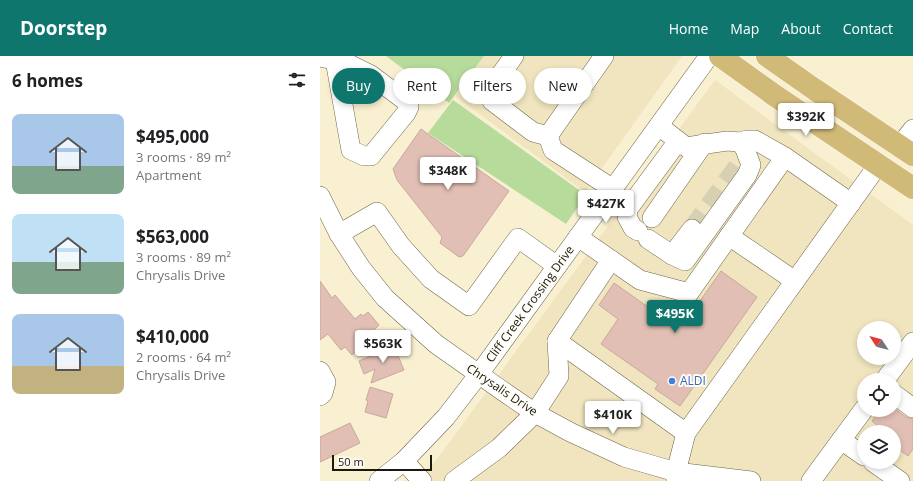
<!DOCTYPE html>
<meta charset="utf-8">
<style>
:root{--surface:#fff;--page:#f2f2f2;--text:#202124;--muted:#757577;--accent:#0f766e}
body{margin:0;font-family:"Open Sans",sans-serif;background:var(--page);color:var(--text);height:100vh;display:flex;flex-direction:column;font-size:15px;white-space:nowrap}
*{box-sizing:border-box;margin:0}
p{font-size:13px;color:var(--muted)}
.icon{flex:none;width:22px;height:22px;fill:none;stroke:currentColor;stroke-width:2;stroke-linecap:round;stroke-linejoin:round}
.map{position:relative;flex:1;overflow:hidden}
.drawer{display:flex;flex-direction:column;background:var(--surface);width:320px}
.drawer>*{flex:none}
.guide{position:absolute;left:12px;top:12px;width:380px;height:36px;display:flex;gap:8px}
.needle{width:26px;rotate:306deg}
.controls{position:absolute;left:537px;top:265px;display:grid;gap:8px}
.controls a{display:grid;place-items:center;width:44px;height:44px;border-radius:50%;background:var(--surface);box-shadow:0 2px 6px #0003;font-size:20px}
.scale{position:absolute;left:12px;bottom:10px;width:100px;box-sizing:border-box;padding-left:4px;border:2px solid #1b180c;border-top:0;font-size:11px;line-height:14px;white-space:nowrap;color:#1b180c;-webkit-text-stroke:3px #fffdf7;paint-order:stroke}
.price{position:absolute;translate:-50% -34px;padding:0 9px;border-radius:4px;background:#fff;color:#222;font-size:13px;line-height:26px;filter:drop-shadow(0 1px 2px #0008)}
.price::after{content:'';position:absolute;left:50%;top:24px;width:12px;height:9px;margin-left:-6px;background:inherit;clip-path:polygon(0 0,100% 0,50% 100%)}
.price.active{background:var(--accent);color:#fff}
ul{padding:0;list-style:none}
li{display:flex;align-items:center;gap:12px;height:100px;padding:0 12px}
li span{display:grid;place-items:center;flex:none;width:112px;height:80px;border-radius:8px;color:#555}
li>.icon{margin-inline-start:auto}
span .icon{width:48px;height:48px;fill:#fffc;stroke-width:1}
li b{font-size:17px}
h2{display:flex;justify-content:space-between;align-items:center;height:48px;padding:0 12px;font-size:17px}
.chip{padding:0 14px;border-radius:18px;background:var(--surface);box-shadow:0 2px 6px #0003;font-size:14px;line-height:36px}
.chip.active{background:var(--accent);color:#fff}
header{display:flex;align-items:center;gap:24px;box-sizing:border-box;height:56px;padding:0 20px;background:var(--accent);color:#fff}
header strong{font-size:19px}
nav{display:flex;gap:22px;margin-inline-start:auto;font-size:14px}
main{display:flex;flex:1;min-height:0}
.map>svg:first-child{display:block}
.built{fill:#f0e5be;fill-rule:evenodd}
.green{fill:#b6db9a}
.building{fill:#e2bfb4;stroke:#caa89d}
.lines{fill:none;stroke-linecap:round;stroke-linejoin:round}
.minor-tunnel{stroke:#d7d0b3;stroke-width:19;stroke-dasharray:19 10;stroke-linecap:butt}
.minor-casing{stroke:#6e664a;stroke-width:20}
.major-casing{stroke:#fff;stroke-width:23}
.minor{stroke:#fff;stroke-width:19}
.major{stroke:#d1ba78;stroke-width:22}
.shop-dot{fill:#3f7fe0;stroke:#fffdf7;stroke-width:1.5}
.labels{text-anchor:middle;stroke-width:4;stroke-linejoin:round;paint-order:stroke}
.street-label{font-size:12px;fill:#1b180c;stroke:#fffdf7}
.shop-label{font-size:12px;fill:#366cbe;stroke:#fffdf7;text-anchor:start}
</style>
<header>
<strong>Doorstep</strong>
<nav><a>Home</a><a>Map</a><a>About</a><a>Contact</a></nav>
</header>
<main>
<section class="drawer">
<h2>6 homes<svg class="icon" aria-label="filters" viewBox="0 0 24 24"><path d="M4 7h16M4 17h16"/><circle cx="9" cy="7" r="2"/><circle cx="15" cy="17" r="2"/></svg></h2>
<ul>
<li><span style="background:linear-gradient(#a9c7e8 65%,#7fa58c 0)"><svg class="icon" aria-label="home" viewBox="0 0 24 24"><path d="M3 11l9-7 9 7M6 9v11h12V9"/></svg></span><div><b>$495,000</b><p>3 rooms · 89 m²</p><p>Apartment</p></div></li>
<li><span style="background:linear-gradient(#bfe0f5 60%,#7fa58c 0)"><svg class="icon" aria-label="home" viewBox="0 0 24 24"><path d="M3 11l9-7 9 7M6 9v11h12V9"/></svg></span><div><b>$563,000</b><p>3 rooms · 89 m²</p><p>Chrysalis Drive</p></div></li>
<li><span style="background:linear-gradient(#a9c7e8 65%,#c2b280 0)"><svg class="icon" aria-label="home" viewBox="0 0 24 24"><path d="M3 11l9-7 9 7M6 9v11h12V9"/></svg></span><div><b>$410,000</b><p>2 rooms · 64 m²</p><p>Chrysalis Drive</p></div></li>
</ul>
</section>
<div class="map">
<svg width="593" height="425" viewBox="0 0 593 425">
<rect width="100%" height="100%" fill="#f8f0d0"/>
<g class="built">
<path d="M164 0H362L265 136 135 40Z"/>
<path d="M395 24 593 169V425H84L112 410ZM544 272H574V302H544ZM544 324H574V354H544ZM544 376H574V406H544Z"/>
</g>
<g class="green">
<path d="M66 0H164L129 47Z"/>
<path d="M133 44 266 139 246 168 108 77Z"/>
</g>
<g class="building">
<path d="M101 73 189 135 143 200 139 201 120 187 122 181 77 124 73 113Z"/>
<path d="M401 215 437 241 360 350 335 333 338 328 281 288 298 263 279 249 294 227 345 263 357 245 373 255Z"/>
<path d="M0 225 12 242 15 239 35 263 41 258 43 260 48 256 59 269 54 274 57 277 32 299 25 291 21 294 8 278 0 284Z"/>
<path d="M74 290 84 314 51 327 55 313 44 318 39 305Z"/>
<path d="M50 331 73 338 66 362 45 356 48 345 46 344Z"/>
<path d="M575 353 586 361 593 363V393L588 400 574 390V376H552L557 369 552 365 560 354H575Z"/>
<path d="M30 367 40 387 0 406V381Z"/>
</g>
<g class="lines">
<path class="minor-tunnel" d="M372 173 420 107"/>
<g class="minor-casing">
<g id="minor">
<path d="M194 0 171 32 172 45 213 76 228 80"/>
<path d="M284 0 228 80 233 94 293 133"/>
<path d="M0 1 25 6 51 19 87 46 89 51 86 57 51 100H44L31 94 15 4"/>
<path d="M339 70 366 91 407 85 420 86 427 84H435L465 101"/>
<path d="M579 91 593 73"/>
<path d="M0 140 19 178 41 212 65 242 116 288 187 338 215 357 250 376 304 401 356 416 431 425"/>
<path d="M332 162 384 87"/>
<path d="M318 175 313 172 307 161 308 153 358 85"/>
<path d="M19 178 57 156 81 190 111 223 149 250 198 182 237 210"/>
<path d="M409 180 475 225"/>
<path d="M258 181 320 224 369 237 465 101 531 147"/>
<path d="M328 183 352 199 365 205 427 119 431 109 425 93 420 86"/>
<path d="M352 199 372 173"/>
<path d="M237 285 366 377"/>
<path d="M0 315 6 326 3 337 0 340"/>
<path d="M565 324 593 286"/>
<path d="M574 338 593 352"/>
<path d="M521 384 544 400"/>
<path d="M84 405 102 425"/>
<path d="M553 406 580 425"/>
<path d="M59 425 84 405 126 361 159 318 389 0"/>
<path d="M134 425 179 392 215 357 239 320 237 285 291 204"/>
<path d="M356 425V416L366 377 558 109"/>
<path d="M491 425 544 353"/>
</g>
</g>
<g class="major-casing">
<g id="major">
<path d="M400 0 454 39 593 132"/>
<path d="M447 0 494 33 593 99"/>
</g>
</g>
<use href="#minor" class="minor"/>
<use href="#major" class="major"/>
</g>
<circle class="shop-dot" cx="352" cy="325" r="4"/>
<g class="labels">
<g class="street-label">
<text transform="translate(210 248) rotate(-54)" y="4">Cliff Creek Crossing Drive</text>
<text transform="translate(182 334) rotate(34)" y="4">Chrysalis Drive</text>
</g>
<g class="shop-label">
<text x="360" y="329">ALDI</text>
</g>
</g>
</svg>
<div class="controls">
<a><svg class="needle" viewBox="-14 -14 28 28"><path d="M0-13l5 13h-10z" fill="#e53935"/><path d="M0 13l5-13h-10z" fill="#757577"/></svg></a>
<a><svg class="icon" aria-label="locate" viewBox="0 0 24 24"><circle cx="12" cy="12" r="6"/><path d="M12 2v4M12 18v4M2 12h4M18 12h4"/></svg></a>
<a><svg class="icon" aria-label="layers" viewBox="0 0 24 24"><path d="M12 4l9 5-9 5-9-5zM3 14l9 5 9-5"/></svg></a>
</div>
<div class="scale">50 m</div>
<b class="price" style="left:486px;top:81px">$392K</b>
<b class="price" style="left:128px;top:135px">$348K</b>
<b class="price" style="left:286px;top:168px">$427K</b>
<b class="price active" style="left:355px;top:278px">$495K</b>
<b class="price" style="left:63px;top:308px">$563K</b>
<b class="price" style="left:293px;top:379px">$410K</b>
<div class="guide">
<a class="chip active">Buy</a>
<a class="chip">Rent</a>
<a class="chip">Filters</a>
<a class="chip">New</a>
</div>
</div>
</main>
